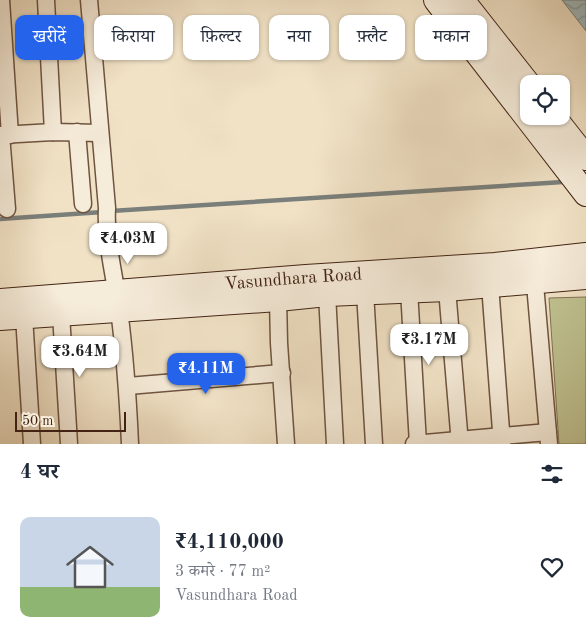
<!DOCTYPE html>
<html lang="hi">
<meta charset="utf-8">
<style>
:root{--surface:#fff;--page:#f2f2f3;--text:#1f2937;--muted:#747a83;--line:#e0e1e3;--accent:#2563eb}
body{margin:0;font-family:"Old Standard TT","Noto Serif Devanagari",serif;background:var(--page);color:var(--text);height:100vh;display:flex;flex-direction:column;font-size:19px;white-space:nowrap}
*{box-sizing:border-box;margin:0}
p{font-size:16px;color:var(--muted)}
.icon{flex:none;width:28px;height:28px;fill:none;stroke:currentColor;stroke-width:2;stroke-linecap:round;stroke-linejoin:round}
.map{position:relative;height:444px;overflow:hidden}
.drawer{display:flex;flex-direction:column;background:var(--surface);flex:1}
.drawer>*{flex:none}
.top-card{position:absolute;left:15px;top:15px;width:556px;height:45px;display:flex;gap:10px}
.controls{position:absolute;left:520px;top:75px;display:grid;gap:10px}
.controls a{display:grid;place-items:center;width:50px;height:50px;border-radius:10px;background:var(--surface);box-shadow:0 1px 4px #0004;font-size:25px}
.scale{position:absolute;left:15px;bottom:12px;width:111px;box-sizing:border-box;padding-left:5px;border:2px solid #432414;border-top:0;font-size:14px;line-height:18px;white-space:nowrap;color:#432414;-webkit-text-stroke:4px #f6ecda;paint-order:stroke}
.price{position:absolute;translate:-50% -42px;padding:0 11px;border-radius:10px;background:#fff;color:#222;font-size:16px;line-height:32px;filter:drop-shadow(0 1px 2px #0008)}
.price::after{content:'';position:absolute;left:50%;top:30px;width:15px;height:11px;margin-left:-8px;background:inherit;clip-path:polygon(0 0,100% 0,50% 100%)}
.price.active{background:var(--accent);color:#fff}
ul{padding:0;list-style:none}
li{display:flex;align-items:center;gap:15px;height:125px;padding:0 20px}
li+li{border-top:1px solid var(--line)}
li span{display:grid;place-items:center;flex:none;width:140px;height:100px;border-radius:10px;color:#555}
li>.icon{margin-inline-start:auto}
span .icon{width:60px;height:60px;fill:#fffc;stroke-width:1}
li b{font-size:21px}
h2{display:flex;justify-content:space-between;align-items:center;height:60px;padding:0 20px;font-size:21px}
.tag{padding:0 18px;border-radius:10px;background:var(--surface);box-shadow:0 1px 4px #0004;font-size:18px;line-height:45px}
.tag.active{background:var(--accent);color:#fff}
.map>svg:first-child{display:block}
.green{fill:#c0c291;stroke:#827352}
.water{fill:url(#water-waves);stroke:#7a7f7b}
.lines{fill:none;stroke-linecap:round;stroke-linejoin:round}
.stream{stroke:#7a7f7b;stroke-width:4.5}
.street-casing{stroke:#6e5440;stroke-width:19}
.secondary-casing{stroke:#432414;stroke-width:26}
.street{stroke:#f6ecda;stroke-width:16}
.secondary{stroke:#f6ecda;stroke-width:24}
.labels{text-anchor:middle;stroke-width:4.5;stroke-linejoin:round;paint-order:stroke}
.street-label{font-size:18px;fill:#432414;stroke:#f6ecda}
</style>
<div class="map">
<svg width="586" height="444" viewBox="0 0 586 444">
<defs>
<pattern id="water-waves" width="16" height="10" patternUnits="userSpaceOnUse" patternTransform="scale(1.25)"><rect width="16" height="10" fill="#9fbbbf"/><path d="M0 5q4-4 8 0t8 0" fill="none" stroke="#83989a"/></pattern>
</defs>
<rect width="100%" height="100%" fill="#f1e2c6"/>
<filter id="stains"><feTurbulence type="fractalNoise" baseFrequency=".004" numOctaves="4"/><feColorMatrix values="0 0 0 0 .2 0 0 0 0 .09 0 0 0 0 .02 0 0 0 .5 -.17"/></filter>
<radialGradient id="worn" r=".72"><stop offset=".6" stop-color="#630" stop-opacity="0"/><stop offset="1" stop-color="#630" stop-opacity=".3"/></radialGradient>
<path class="green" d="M586 297V444H559L549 298Z"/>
<path class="water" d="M562 0H586V31Z"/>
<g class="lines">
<g class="stream">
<path d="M111 211 563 182"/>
<path d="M0 219 103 212"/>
</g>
<g class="street-casing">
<g id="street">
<path d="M1 0 10 135"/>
<path d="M46 0 53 132"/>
<path d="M89 0 107 208C105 242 115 276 119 310 125 355 128 399 130 444"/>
<path d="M77 132 83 204"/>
<path d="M0 135 53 132 100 133"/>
<path d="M1 135 7 209"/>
<path d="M534 273 549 444"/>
<path d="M490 285 502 444"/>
<path d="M447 289 460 444"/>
<path d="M409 290 418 444"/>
<path d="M365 292 374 444"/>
<path d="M327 294 335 444"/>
<path d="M278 299 279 343 286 444"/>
<path d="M61 314 69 444"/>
<path d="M24 316 32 444"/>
<path d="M128 386 282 373"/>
<path d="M414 444 548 432"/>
</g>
</g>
<g class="secondary-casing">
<g id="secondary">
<path d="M436 0 586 194"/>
<path d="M462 0 529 85"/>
<path d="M553 116 586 158"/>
<path id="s1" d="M0 301 306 277 495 265 586 255"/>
<path d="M0 318 278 299 327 294 447 289 586 277"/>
</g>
</g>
<use href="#street" class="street"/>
<use href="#secondary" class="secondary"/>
</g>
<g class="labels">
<g class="street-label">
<text dy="6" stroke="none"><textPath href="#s1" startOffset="294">Vasundhara Road</textPath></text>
</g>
</g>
<rect width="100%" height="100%" filter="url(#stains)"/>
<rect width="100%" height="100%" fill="url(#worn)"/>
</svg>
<div class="controls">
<a><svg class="icon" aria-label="locate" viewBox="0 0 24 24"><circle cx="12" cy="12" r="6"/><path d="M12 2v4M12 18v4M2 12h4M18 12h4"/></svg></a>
</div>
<div class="scale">50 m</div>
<b class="price" style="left:128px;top:265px">₹4.03M</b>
<b class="price" style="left:429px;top:366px">₹3.17M</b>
<b class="price" style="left:80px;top:378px">₹3.64M</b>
<b class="price active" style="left:206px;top:395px">₹4.11M</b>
<div class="top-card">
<a class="tag active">खरीदें</a>
<a class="tag">किराया</a>
<a class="tag">फ़िल्टर</a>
<a class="tag">नया</a>
<a class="tag">फ़्लैट</a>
<a class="tag">मकान</a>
</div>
</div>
<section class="drawer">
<h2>4 घर<svg class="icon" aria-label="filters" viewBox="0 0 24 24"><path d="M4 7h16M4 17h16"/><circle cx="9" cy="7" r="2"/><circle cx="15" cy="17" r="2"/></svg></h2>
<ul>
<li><span style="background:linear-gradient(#c9d6e8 70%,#8fb573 0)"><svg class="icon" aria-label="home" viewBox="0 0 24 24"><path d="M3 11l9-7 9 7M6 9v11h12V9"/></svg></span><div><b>₹4,110,000</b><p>3 कमरे · 77 m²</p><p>Vasundhara Road</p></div><svg class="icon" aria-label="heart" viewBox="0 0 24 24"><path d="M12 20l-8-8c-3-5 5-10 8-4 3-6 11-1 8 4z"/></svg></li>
</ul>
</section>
